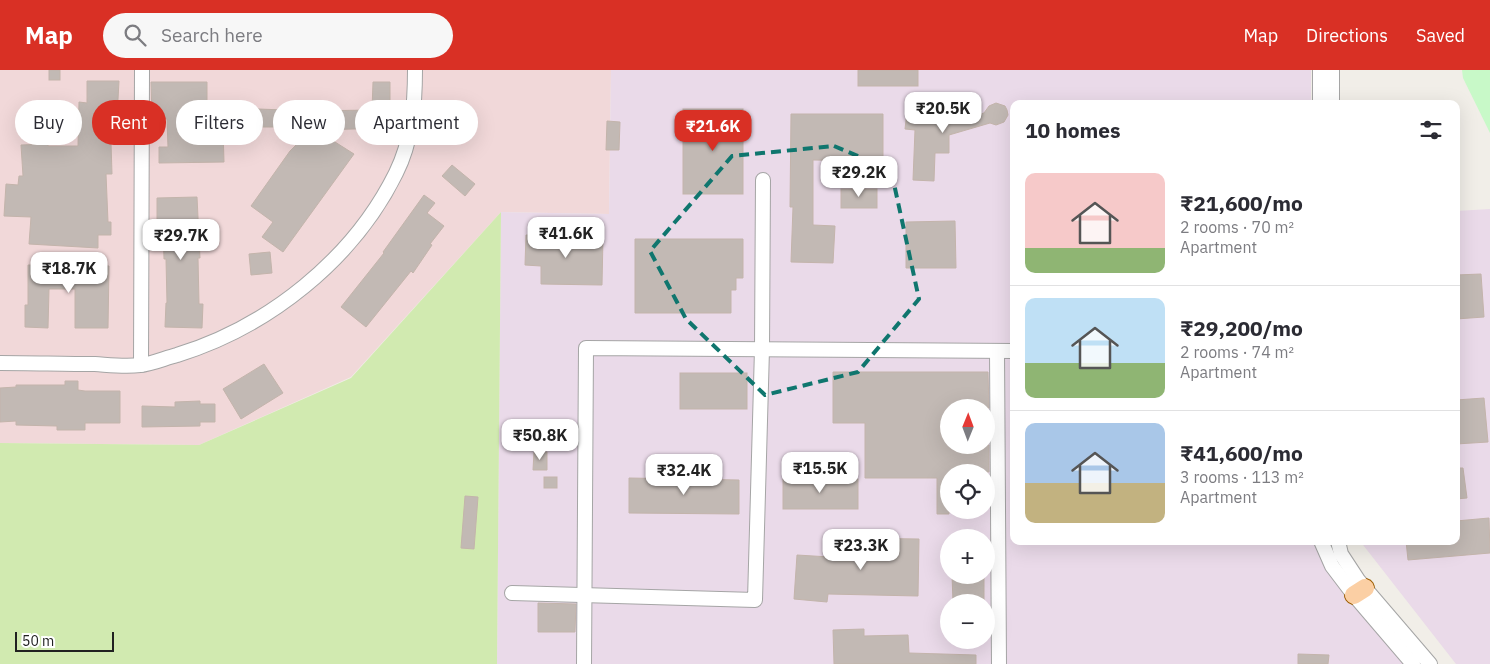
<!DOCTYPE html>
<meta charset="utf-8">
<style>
:root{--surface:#fff;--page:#f7f7f7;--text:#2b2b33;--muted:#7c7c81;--line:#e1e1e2;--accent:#d93025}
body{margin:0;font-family:"IBM Plex Sans",sans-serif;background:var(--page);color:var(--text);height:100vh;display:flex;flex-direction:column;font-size:19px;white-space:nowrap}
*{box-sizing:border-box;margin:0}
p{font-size:16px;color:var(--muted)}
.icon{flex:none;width:28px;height:28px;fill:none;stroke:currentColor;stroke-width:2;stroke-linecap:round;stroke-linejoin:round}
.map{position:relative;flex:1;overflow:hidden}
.sheet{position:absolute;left:1010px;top:30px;width:450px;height:445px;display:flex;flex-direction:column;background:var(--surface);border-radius:10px;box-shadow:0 5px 20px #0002}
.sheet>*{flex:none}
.banner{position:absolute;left:15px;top:30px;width:475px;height:45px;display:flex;gap:10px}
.needle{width:32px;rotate:1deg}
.controls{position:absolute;left:940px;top:329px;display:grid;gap:10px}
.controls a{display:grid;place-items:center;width:55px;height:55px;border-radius:50%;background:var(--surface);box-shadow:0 5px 20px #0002;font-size:25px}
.scale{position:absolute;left:15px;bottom:12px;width:99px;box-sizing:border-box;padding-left:5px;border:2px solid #212121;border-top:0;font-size:14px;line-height:18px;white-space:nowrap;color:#212121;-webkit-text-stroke:4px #fff;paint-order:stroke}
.price{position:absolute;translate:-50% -42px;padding:0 11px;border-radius:10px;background:#fff;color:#222;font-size:16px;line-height:32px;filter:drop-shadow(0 1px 2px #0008)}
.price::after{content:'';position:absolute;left:50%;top:30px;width:15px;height:11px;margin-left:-8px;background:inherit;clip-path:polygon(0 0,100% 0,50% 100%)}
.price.on{background:var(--accent);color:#fff}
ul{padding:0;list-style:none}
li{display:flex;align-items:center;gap:15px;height:125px;padding:0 15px}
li+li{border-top:1px solid var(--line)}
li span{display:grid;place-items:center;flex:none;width:140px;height:100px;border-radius:10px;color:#555}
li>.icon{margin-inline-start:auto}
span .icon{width:60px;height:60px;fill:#fffc;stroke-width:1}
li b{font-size:21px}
h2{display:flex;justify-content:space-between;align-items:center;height:60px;padding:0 15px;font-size:21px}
.tag{padding:0 18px;border-radius:22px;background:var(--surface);box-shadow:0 5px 20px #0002;font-size:18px;line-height:45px}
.tag.on{background:var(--accent);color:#fff}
header{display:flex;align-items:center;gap:30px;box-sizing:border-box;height:70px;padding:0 25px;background:var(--accent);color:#fff}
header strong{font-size:24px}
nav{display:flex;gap:28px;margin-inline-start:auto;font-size:18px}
.search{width:350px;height:45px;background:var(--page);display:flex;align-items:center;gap:12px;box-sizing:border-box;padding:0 18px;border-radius:28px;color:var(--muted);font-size:19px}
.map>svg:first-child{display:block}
.commercial{fill:#f1d8d9}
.industrial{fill:#eadae9;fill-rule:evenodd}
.grass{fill:#d1eab0}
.park{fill:#c8f9c8}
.building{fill:#c2b9b4;stroke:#c3b4ab}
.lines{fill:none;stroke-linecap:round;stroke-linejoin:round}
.minor-casing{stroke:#a5a5a5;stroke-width:16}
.major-casing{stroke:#9d5e02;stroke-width:20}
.minor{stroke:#fff;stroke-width:14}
.major{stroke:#fbcfa4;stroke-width:18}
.marked{fill:none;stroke:#0f766e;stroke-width:4;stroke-dasharray:10 6;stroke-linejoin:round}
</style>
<header>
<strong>Map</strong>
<div class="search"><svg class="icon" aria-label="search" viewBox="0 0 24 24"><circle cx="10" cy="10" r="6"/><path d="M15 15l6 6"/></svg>Search here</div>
<nav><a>Map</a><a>Directions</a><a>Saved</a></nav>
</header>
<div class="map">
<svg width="1490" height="594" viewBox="0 0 1490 594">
<rect width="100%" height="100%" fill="#f1eee8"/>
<path class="commercial" d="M0 0H611L609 144 501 142 351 307 199 375 0 373Z"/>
<g class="industrial">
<path d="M611 0H1311V34H1014V471H1319L1418 594H497L501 142 609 144ZM949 338H986V375H949ZM949 402H986V440H949ZM949 468H986V505H949ZM949 532H986V570H949Z"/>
<path d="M1490 139V594H1456L1360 471H1456V141Z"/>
</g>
<path class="grass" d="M501 142 497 594H0V373L199 375 351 308Z"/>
<path class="park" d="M1462 0H1490V63L1463 8Z"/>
<g class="building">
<rect x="49" y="0" width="11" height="10"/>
<rect x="858" y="0" width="60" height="16"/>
<path d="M87 11H119L117 47 106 46 105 73H111L112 104H106L108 152H111V165H98V178L29 174 31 147 4 146 6 114 18 115 19 106H23L21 75 48 74V76H78L79 32 87 33Z"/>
<path d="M151 12H207V41H232V38L310 41 372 40 373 12H390V58L316 60 354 84 283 182 262 167 273 152 251 136 290 81 310 61 275 60V57H246V59L223 60 224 92 159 93V77H168L167 49H152Z"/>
<path d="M996 33 1005 36 1007 40 1008 45 1004 52 996 55 990 53 949 65V83H935L934 111 913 110 915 60 905 59 907 42 933 44V35H950L949 54 984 43 989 36Z"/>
<rect x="683" y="39" width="60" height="85"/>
<path d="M791 44H883V91L813 90V155L835 156 833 193 791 192 793 137H790Z"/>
<path d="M607 51 620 52 619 80H606Z"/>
<path d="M452 95 475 114 465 126 442 106Z"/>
<rect x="841" y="119" width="36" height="19"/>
<path d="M424 125 435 133 427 143 444 156 430 174 432 175 413 203 411 201 366 257 341 237 384 183 383 182Z"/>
<path d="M197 127 200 188H198L199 234H203L202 258 165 257 166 233H167L166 189H164L163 156H157V128Z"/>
<path d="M955 151 956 198H906V152Z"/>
<path d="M526 165 603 167 602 215 541 214V196L525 195Z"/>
<path d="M635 169H743V208H736V220H731V243H635Z"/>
<path d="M270 182 272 203 251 205 249 184Z"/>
<path d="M28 195 109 196 108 258H75V219H49L48 258 25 257V235H28Z"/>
<path d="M1481 204 1484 247 1456 249V205Z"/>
<path d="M264 294 283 323 241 349 223 319Z"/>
<path d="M833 302H988L989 338H949V375H989V402H949V444H937V408H865V353H833Z"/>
<rect x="680" y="303" width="67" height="36"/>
<path d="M65 311H78V320L85 321H120V353H85V360H57V356L16 355V351L0 352V318L16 317V315H65Z"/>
<path d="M1484 328 1488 372 1456 374V330Z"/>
<path d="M200 331V334H215V352H200V356L142 357V336L175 337V332Z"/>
<path d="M534 382H547V400H533Z"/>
<path d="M1456 398H1463L1467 428 1456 429Z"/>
<rect x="544" y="407" width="13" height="11"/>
<path d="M629 408 739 410V444L629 443Z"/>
<rect x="783" y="409" width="75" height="30"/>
<path d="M465 426 478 427 474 479 461 478Z"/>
<path d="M1489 448 1490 483 1408 490 1406 471H1456V451Z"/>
<path d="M847 468 919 469 918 526 828 524 827 532 794 529 797 485 846 488Z"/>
<path d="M952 505H984V532H953Z"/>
<path d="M538 533 576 534 575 562H538Z"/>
<path d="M864 559V566L908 565 909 583 976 585V594H834L833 560Z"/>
<path d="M1298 584 1329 585 1328 594H1298Z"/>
</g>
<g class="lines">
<g class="minor-casing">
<g id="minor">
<path d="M1320 34V0"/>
<path d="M1332 34V0"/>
<path d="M997 281 999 594"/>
<path d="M0 293C32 293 63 294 95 294 110 295 126 297 140 295 152 294 165 288 177 285 268 257 353 190 396 103 412 71 415 35 415 0"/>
<path d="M141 295 142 0"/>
<path d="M1321 471 1332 496 1354 525 1413 594"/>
<path d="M1338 471 1341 484 1358 510 1430 594"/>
<path d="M512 523 755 530 762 279 763 110"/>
<path d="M584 594 586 278 1014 281"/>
</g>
</g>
<g class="major-casing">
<path id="major" d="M1354 525 1365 518"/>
</g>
<use href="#minor" class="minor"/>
<use href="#major" class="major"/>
</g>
<path class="marked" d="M834 76 891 100 919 229 858 302 765 325 686 249 650 181 732 86Z"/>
</svg>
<div class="controls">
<a><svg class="needle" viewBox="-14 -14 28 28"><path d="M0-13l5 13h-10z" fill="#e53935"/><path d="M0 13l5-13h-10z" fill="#7c7c81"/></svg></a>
<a><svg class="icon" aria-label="locate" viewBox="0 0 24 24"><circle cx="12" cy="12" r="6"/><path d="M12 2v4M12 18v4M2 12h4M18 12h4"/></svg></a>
<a>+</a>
<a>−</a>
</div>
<div class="scale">50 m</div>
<b class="price" style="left:943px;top:64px">₹20.5K</b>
<b class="price on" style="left:713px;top:82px">₹21.6K</b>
<b class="price" style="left:859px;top:128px">₹29.2K</b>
<b class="price" style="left:566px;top:189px">₹41.6K</b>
<b class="price" style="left:181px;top:191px">₹29.7K</b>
<b class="price" style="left:69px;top:224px">₹18.7K</b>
<b class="price" style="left:540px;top:391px">₹50.8K</b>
<b class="price" style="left:820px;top:424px">₹15.5K</b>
<b class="price" style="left:684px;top:426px">₹32.4K</b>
<b class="price" style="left:861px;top:501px">₹23.3K</b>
<div class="banner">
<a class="tag">Buy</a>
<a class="tag on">Rent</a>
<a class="tag">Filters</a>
<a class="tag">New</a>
<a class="tag">Apartment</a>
</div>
<section class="sheet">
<h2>10 homes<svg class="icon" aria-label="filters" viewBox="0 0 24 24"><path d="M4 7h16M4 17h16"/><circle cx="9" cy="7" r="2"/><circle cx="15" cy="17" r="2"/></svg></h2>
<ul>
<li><span style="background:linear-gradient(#f6c9c9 75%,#8fb573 0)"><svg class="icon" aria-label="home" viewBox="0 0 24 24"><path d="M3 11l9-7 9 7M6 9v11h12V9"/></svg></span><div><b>₹21,600/mo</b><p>2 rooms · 70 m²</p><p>Apartment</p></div></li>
<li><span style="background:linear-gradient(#bfe0f5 65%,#8fb573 0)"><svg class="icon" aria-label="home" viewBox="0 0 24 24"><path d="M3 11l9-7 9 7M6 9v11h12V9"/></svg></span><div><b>₹29,200/mo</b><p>2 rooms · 74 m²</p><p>Apartment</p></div></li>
<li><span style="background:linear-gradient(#a9c7e8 60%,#c2b280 0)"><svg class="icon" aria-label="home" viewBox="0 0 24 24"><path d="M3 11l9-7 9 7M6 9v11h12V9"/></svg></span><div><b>₹41,600/mo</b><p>3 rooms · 113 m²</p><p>Apartment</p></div></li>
</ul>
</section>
</div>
